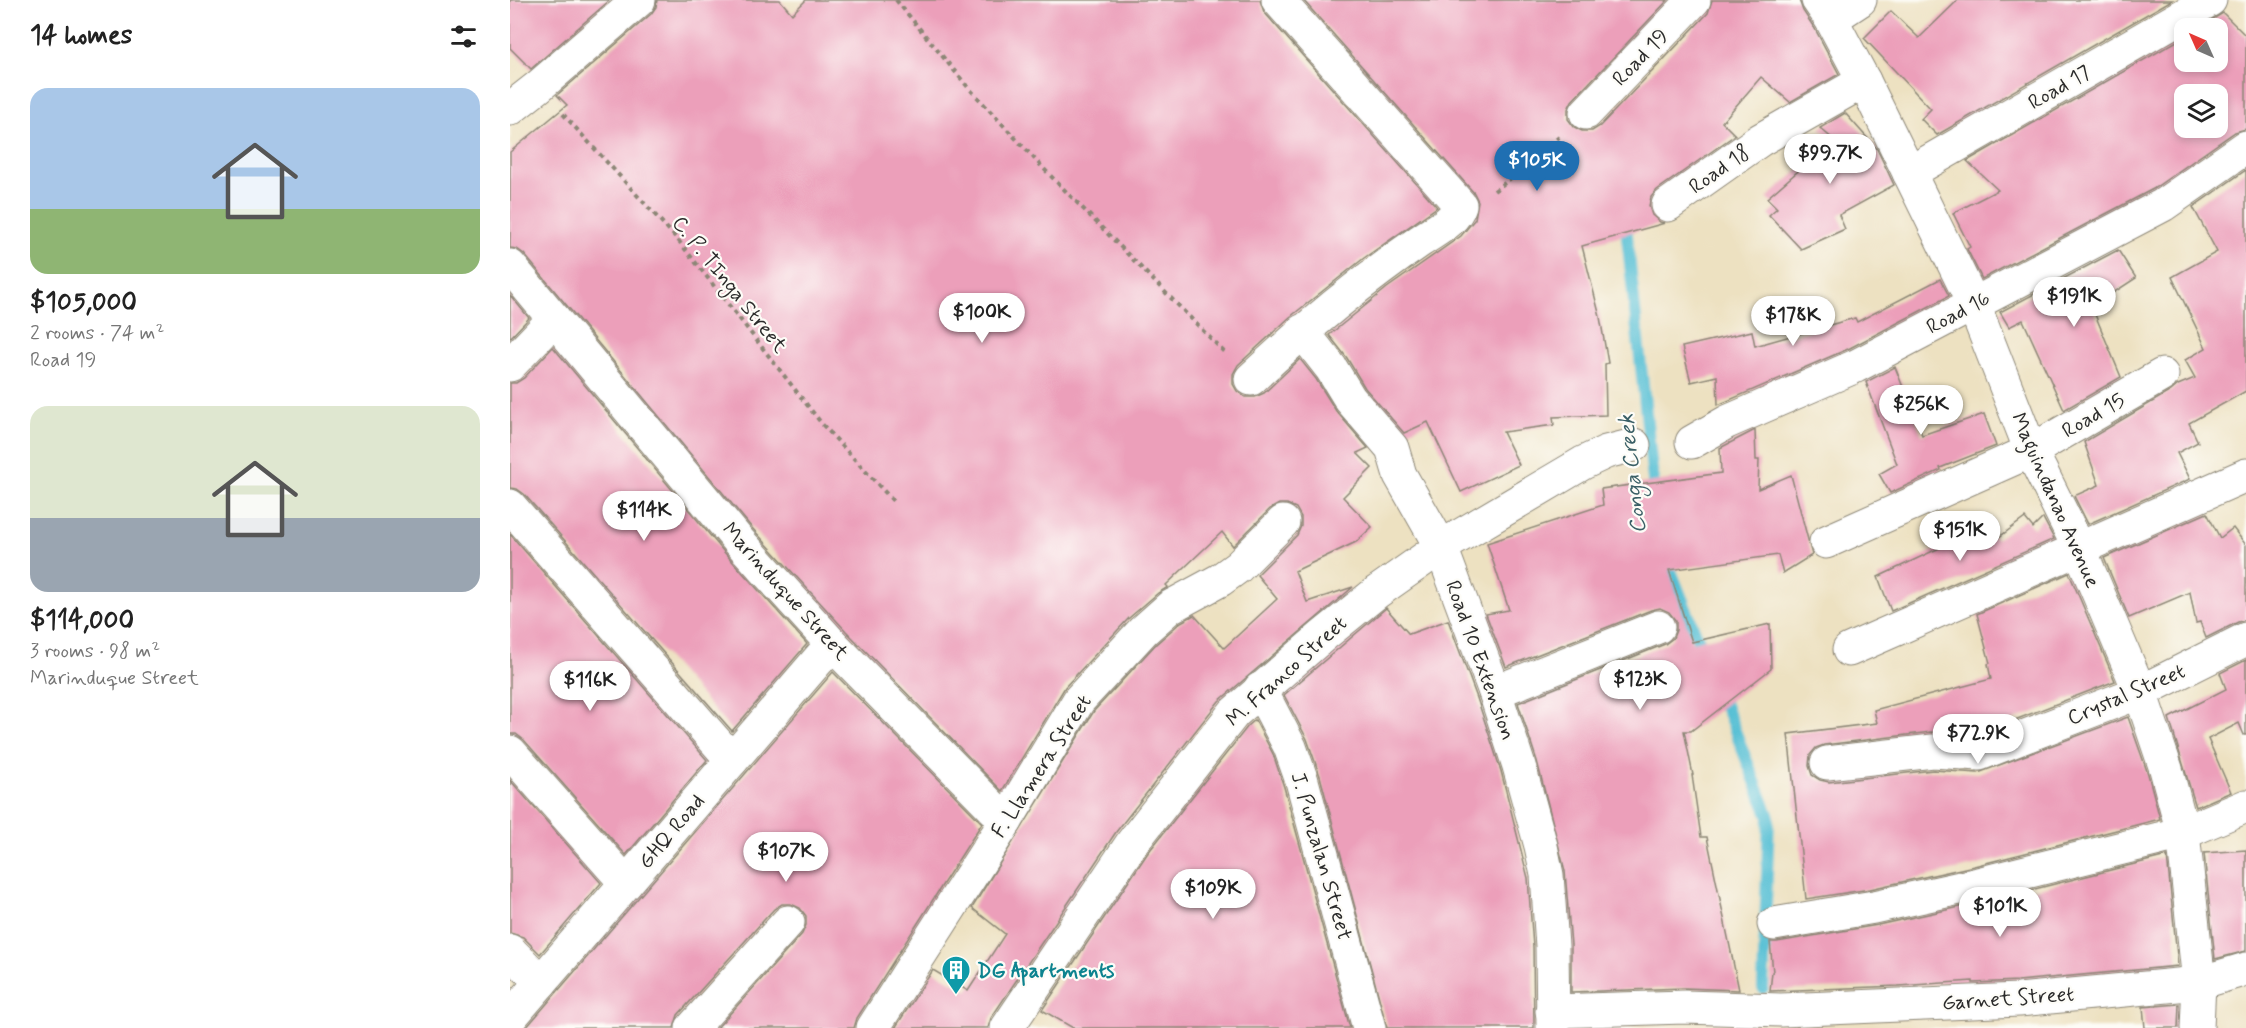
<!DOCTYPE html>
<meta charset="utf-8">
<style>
:root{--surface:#fff;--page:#f2f2f2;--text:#222;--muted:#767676;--accent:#1f6fb2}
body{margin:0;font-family:Mynerve,sans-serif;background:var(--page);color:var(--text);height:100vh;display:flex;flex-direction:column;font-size:22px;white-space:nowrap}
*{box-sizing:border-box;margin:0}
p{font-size:20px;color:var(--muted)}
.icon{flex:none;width:33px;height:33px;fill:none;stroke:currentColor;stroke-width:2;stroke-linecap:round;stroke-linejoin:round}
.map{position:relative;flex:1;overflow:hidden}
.side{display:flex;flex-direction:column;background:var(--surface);width:510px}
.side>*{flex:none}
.needle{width:39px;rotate:315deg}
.controls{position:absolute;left:1664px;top:18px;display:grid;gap:12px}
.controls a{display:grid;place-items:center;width:54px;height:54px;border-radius:12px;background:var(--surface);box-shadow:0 3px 9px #0003;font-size:30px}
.price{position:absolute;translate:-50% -51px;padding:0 14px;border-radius:21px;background:#fff;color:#222;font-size:20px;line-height:39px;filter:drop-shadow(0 2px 3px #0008)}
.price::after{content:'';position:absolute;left:50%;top:36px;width:18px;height:14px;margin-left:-9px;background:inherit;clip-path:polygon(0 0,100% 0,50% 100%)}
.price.on{background:var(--accent);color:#fff}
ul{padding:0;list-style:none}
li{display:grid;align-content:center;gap:12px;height:318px;padding:0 30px}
li span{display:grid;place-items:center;height:186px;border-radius:18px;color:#555}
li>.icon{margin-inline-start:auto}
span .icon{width:108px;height:108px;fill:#fffc;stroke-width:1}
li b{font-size:26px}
h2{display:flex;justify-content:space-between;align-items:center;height:72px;padding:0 30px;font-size:26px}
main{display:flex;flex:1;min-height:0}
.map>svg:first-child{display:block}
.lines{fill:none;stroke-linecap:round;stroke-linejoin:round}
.stream{stroke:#57bfd4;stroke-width:12}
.building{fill:#ec9fba;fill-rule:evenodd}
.minor-casing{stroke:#8c8676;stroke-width:35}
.tertiary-casing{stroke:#8c8676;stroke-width:35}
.path{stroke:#8c8676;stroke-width:4;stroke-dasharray:4.5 4.5;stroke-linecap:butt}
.minor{stroke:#fff;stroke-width:33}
.tertiary{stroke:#fff;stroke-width:33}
.labels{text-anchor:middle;stroke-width:4.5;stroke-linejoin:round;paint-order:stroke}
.street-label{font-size:21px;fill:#2b2b2b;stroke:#fdfcf7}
.culture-label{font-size:21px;font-weight:bold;fill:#0d838f;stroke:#fdfcf7;text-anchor:start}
.water-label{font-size:22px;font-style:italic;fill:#3a5f66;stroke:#fdfcf7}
</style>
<main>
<section class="side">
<h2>14 homes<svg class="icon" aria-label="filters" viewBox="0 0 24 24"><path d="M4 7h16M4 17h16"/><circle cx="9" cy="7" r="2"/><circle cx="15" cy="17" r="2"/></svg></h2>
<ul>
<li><span style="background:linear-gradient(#a9c7e8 65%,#8fb573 0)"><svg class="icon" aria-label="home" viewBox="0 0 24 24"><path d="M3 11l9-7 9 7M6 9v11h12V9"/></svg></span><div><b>$105,000</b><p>2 rooms · 74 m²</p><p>Road 19</p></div></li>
<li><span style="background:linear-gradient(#dfe7d0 60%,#9aa5b1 0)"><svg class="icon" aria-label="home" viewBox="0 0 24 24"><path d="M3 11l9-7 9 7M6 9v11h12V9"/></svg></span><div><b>$114,000</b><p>3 rooms · 98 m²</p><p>Marinduque Street</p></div></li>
</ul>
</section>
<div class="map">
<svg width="1736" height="1028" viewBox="0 0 1736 1028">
<rect width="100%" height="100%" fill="#fdfcf7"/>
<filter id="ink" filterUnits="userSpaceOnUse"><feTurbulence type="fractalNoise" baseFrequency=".0167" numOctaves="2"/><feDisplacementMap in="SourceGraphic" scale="12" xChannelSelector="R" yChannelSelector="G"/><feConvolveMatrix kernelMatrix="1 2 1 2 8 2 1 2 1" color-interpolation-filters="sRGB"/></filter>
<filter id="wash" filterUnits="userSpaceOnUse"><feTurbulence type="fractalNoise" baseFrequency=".008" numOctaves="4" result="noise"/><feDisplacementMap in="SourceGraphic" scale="24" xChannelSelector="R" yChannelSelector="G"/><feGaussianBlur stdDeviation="1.35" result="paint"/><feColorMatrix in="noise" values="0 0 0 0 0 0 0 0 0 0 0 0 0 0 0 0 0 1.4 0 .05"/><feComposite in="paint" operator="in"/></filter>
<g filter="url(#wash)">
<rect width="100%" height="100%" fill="#ede1c1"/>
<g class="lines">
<g class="stream">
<path d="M1115 217 1145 498"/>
<path d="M1155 556 1194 654"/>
<path d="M1209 690 1259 817 1253 988"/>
</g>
</g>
<g id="blocks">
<g class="building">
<path d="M0 0H100L21 69 0 48Z"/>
<path d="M147 0H270L282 14 296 0H750L754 12 927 207 854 258 780 317 728 365 723 374V384L727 391 735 397H745L754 393 790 359 806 379 826 411 858 448 847 453 862 468 833 497 862 527 846 542 785 571 797 602 843 587 709 701 606 832 481 1018 478 1028H385L423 970 458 991 495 934 462 908 584 711 646 644 671 622 684 615 714 648 767 599 747 575 787 535 791 526V517L786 508 777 504H769L760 509 723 546 712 532 656 585 658 587 648 593 619 618 555 687 492 791 336 631 242 528 14 254 7 249 0 248V152L57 105 47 95 141 14 146 7Z"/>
<path d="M793 0H1158L1062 101 1058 109V119L1064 127 1072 131H1082L1090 126 1198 13 1202 0H1289L1293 11 1305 29 1329 74 1280 102 1251 77 1212 122 1225 135 1147 190 1141 197 1139 206 1142 215 1150 222 1155 223 1072 246 1090 317 1098 363 1095 364 1096 415 1043 417 1044 425 993 432 1009 465 951 492 918 422 894 433 855 388 837 358 819 335 877 288 951 236 965 219 968 201 964 193Z"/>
<path d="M1448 0H1662L1427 135 1411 119 1421 109 1354 38 1381 11 1409 38Z"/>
<path d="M1713 13 1736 36V129L1725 132 1643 189 1472 279 1457 249 1460 247 1443 213 1488 190 1457 161 1674 37V62H1707V28H1688ZM1674 94H1707V128H1674Z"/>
<path d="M1335 113 1367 149 1384 185 1329 215 1335 229 1291 249 1259 215 1267 208 1257 198 1324 140 1310 128Z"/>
<path d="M1736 170V391L1679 423 1688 442 1667 453 1680 479 1578 524 1564 496 1589 485 1574 442 1661 391 1668 385 1685 378 1675 360 1696 348 1662 277 1707 252 1683 207Z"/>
<path d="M1608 250 1626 278 1592 300 1595 306 1584 312 1611 377 1554 410 1513 320 1499 327 1490 312Z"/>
<path d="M1430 279 1439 296 1338 349 1208 405 1207 376 1181 382 1172 347 1242 331 1245 346 1345 318 1347 322Z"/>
<path d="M0 295 19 318 0 338Z"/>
<path d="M43 347 214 552 297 644 222 731 14 494 7 489 0 488V383H6L14 378Z"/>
<path d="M1385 367 1412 435 1474 414 1486 446 1430 468 1431 470 1380 493 1369 474 1387 464 1356 382Z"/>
<path d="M1245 430 1246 460H1249L1248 489 1281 475 1302 555 1273 573 1268 555 1159 570 1182 642 1260 624 1261 669 1181 731H1174L1183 775H1182L1191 837H1197L1229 990 1174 988 1061 992V945L1055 871 1027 761 1008 703 1155 644 1163 638 1166 630V621L1159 612 1150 608 1141 610 996 667 976 614 999 610 977 543 1093 505 1091 489 1211 473 1210 448Z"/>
<path d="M1697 513 1710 538 1723 528 1736 545V620L1728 622 1696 638 1690 622 1686 623 1680 592 1619 618 1594 558Z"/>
<path d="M1515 518 1523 528 1533 518 1544 539 1381 611 1368 577 1478 525 1485 540Z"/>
<path d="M0 534 197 760 116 855 14 740 6 734H0Z"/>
<path d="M1559 573 1605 681 1466 735 1421 732 1314 745 1306 748 1300 755 1299 766 1302 775 1310 780 1319 782 1423 770 1468 773 1618 717 1638 774 1650 819 1464 866 1360 889 1296 899 1278 734 1367 723 1364 710 1481 679 1478 664 1480 663 1467 614Z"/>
<path d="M876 608 899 634 938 620 967 698 991 771 1018 878 1023 947 1024 1028H877L810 776 797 739 774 695Z"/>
<path d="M1736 660V735H1734L1729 723 1698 739 1721 792 1686 807 1659 718 1716 689 1710 673Z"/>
<path d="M323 672 472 823 347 1018 344 1028H207L292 934 296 925V916L290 908 281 904H272L264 909 168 1015 164 1028H16Z"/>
<path d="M745 720 763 754 774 787 840 1028H563L532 1010 637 854 738 726Z"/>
<path d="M0 780 91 883 30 954 13 937 0 933Z"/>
<path d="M1736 850V951L1705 959 1694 853Z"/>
<path d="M1657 856 1668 966 1508 981 1463 983V981L1388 986 1260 991 1262 972H1263L1260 942H1267L1368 925 1473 902Z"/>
<path d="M1669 1004 1668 1028H1635L1633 1007Z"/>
</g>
</g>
</g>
<g filter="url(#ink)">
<use href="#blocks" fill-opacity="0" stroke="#8c8676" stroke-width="1.5"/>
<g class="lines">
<g class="minor-casing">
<g id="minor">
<path d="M1308 0 1321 19 1354 81 1464 305 1521 451 1570 550 1630 692 1656 769 1673 833 1689 983 1687 1028"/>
<path d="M1321 19 1350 0"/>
<path d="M1076 113 1184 0"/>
<path d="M1399 173 1700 0"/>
<path d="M1158 205 1250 140 1354 81"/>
<path d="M0 266 228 540 322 644 496 821"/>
<path d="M792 331 821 368 840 399 882 448 890 475 931 547 985 692 1009 766 1031 846 1037 875 1042 946 1043 1028"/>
<path d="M0 365 44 319"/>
<path d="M741 379C795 328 849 283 910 241 924 231 945 222 950 205L768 0"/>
<path d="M1182 442 1217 422 1346 366 1653 205 1736 147"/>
<path d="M0 506 222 760"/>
<path d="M1316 542 1521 451 1652 375"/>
<path d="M1339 650 1736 475"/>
<path d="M750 689 780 747 792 781 859 1028"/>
<path d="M985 692 1148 627"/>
<path d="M0 752 116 883"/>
<path d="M1317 763 1423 751 1469 754 1630 692 1736 639"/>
<path d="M1264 924 1364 907 1468 884 1673 833 1736 806"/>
<path d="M0 951 31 982"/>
<path d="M1042 1011 1175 1007 1271 1010 1509 1000 1689 983 1736 969"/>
<path d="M0 1018 322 644"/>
<path d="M182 1028 278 922"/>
<path d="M363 1028 496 821 569 700 633 631 660 607 710 580 728 567 773 522"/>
<path d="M497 1028 622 843 724 713 814 635 867 592 931 547 1073 463 1096 452 1124 445"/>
</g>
</g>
<g class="tertiary-casing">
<path id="tertiary" d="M0 109 28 87 129 0"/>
</g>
<g class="path">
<path d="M386 0 457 86 534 169 714 352"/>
<path d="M53 114 168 240 312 424 385 503"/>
<path d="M984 191 1004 176 1049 137"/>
</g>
<use href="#minor" class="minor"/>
<use href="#tertiary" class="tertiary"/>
</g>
</g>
<defs>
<g id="building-pin" transform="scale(1.5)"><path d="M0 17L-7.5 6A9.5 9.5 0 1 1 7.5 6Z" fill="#0f9aa8" stroke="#fdfcf7"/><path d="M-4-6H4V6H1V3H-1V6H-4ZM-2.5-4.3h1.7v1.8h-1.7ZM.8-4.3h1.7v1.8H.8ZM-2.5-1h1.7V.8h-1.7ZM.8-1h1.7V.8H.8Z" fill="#fff"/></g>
</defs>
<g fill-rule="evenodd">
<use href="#building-pin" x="446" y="970"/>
</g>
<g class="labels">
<g class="street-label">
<text transform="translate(1130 57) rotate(-46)" y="7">Road 19</text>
<text transform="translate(1549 87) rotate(-30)" y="7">Road 17</text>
<text transform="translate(1209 169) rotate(-35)" y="7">Road 18</text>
<text transform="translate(220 284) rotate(51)" y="7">C. P. TInga Street</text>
<text transform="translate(1448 312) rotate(-28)" y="7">Road 16</text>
<text transform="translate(1583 415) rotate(-30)" y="7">Road 15</text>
<text transform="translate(1546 500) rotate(66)" y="7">Maguindanao Avenue</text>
<text transform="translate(276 591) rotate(48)" y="7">Marinduque Street</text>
<text transform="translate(971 660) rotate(70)" y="7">Road 10 Extension</text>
<text transform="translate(776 671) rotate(-42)" y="7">M. Franco Street</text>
<text transform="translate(1616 694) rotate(-23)" y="7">Crystal Street</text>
<text transform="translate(531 766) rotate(-57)" y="7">F. Llamera Street</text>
<text transform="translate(161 831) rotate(-50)" y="7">GHQ Road</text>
<text transform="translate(812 856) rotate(74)" y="7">J. Punzalan Street</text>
<text transform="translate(1498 998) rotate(-4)" y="7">Garnet Street</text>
</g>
<g class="culture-label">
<text x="467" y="977">DG Apartments</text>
</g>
<g class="water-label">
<text transform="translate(1121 474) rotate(-96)" y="8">Conga Creek</text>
</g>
</g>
</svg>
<div class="controls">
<a><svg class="needle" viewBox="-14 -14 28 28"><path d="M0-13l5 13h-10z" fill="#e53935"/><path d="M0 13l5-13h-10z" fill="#767676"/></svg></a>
<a><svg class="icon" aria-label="layers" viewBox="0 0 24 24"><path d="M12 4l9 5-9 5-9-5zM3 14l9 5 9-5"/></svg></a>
</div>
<b class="price" style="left:1320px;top:185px">$99.7K</b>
<b class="price on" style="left:1027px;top:192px">$105K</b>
<b class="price" style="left:1564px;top:328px">$191K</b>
<b class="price" style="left:472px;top:344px">$100K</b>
<b class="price" style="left:1283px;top:347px">$178K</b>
<b class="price" style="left:1411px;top:436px">$256K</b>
<b class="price" style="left:134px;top:542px">$114K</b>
<b class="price" style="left:1450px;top:562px">$151K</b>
<b class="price" style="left:1130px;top:711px">$123K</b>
<b class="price" style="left:80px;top:712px">$116K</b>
<b class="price" style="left:1468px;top:765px">$72.9K</b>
<b class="price" style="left:276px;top:883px">$107K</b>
<b class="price" style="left:703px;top:920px">$109K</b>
<b class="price" style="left:1490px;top:938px">$101K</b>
</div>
</main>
